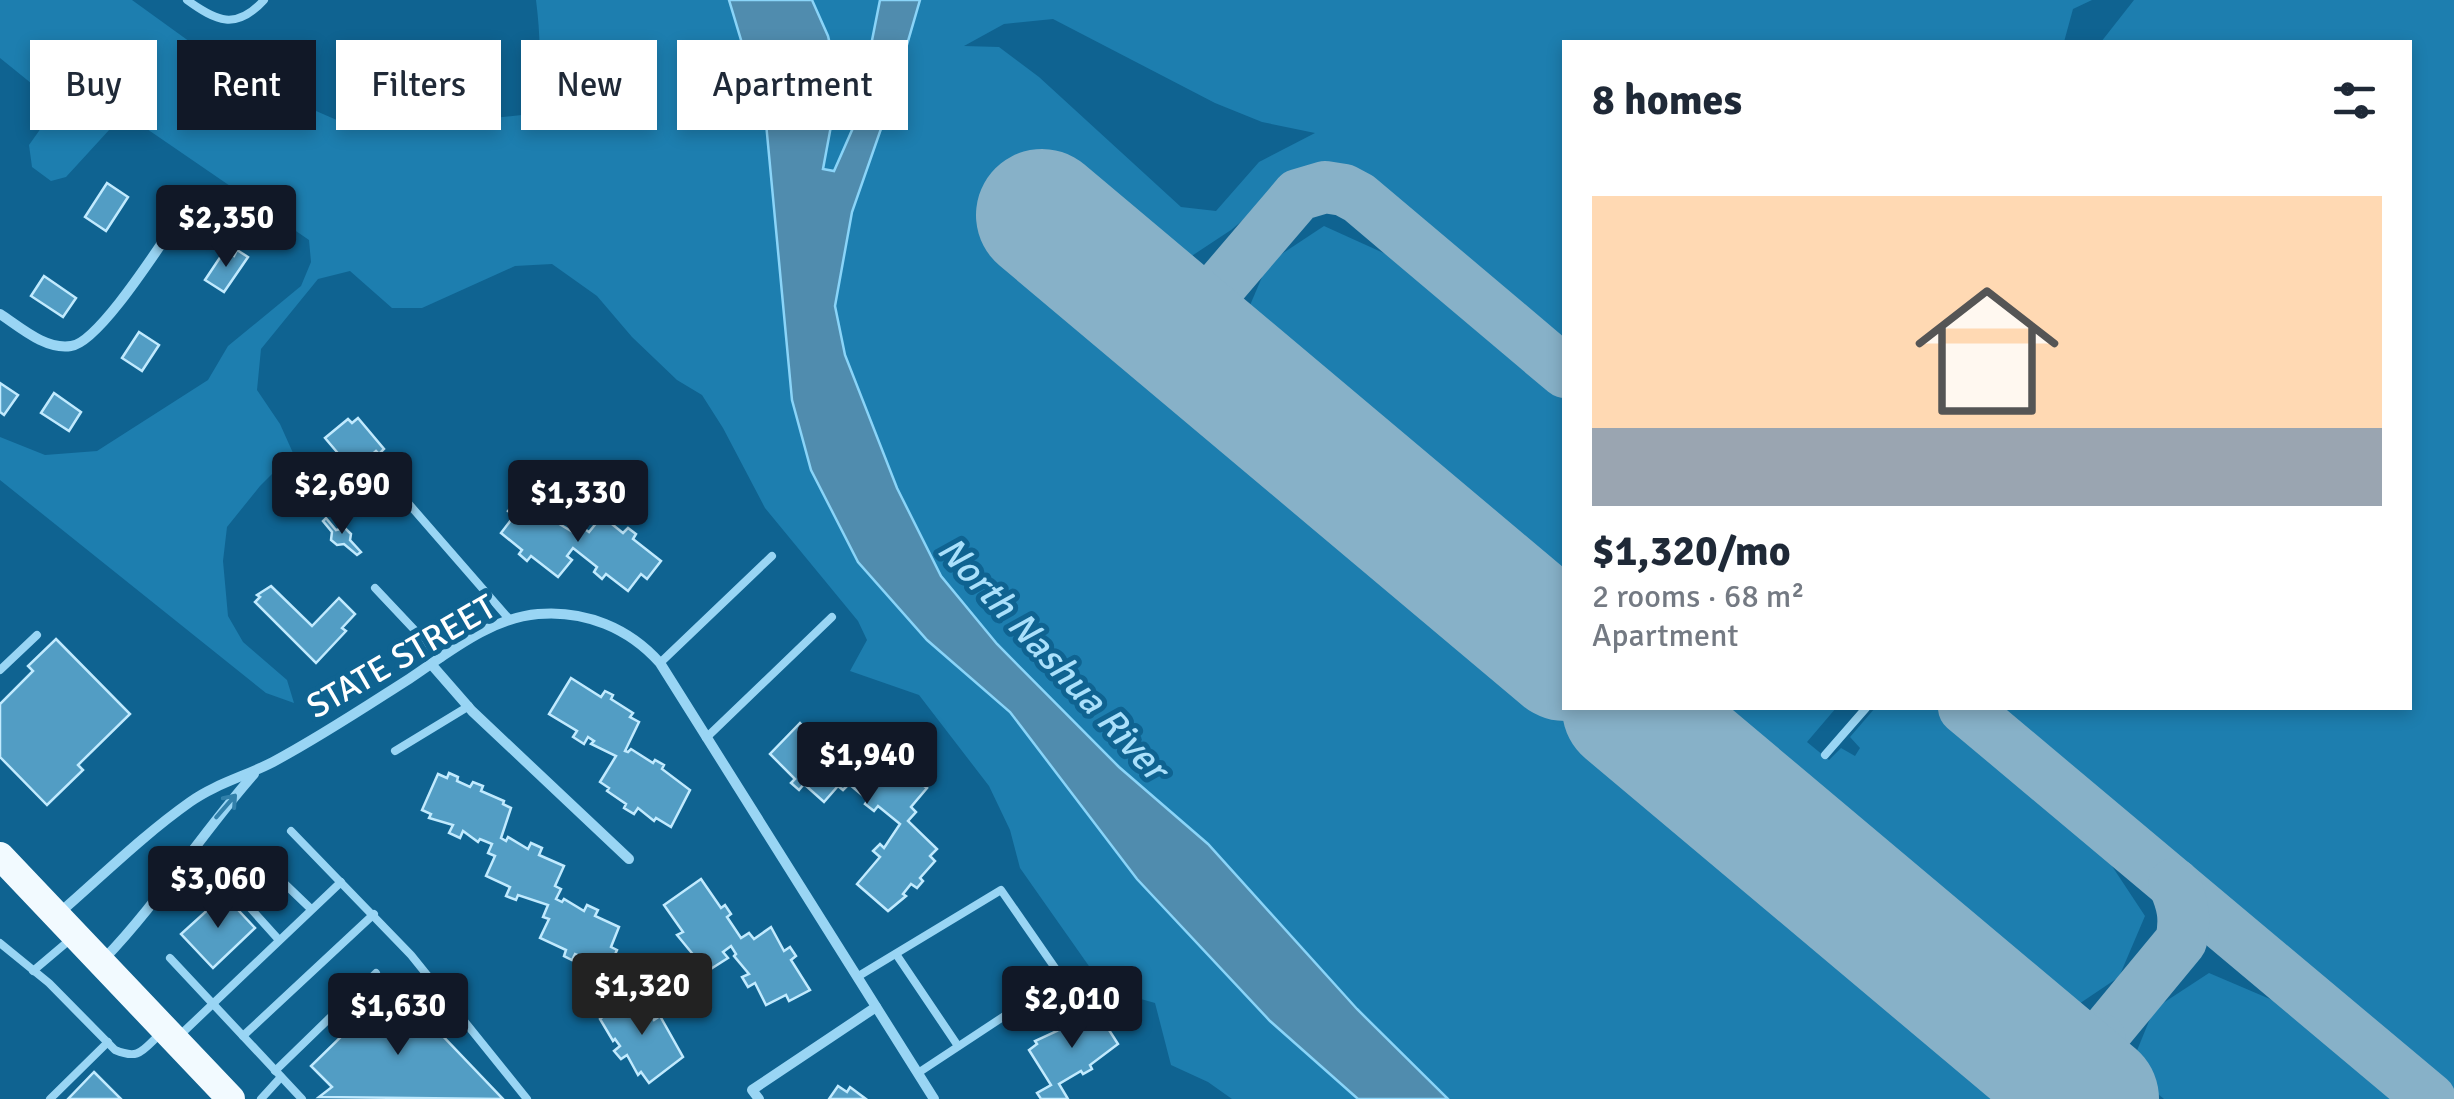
<!DOCTYPE html>
<meta charset="utf-8">
<style>
:root{--surface:#fff;--page:#f2f2f3;--text:#1f2937;--muted:#747a83;--accent:#111827}
body{margin:0;font-family:Signika,sans-serif;background:var(--page);color:var(--text);height:100vh;display:flex;flex-direction:column;font-size:38px;white-space:nowrap}
*{box-sizing:border-box;margin:0}
p{font-size:32px;color:var(--muted)}
.icon{flex:none;width:55px;height:55px;fill:none;stroke:currentColor;stroke-width:2;stroke-linecap:round;stroke-linejoin:round}
.map{position:relative;flex:1;overflow:hidden}
.drawer{position:absolute;left:1562px;top:40px;width:850px;height:670px;display:flex;flex-direction:column;background:var(--surface);border-radius:0px;box-shadow:0 5px 15px #0003}
.drawer>*{flex:none}
.banner{position:absolute;left:30px;top:40px;width:950px;height:90px;display:flex;gap:20px}
.price{position:absolute;translate:-50% -85px;padding:0 22px;border-radius:10px;background:var(--accent);color:#fff;font-size:32px;line-height:65px;filter:drop-shadow(0 2px 5px #0008)}
.price::after{content:'';position:absolute;left:50%;top:60px;width:30px;height:22px;margin-left:-15px;background:inherit;clip-path:polygon(0 0,100% 0,50% 100%)}
.price.on{background:#222;color:#fff}
ul{padding:0;list-style:none}
li{display:grid;align-content:center;gap:20px;height:530px;padding:0 30px}
li span{display:grid;place-items:center;height:310px;border-radius:0px;color:#555}
li>.icon{margin-inline-start:auto}
span .icon{width:180px;height:180px;fill:#fffc;stroke-width:1}
li b{font-size:42px}
h2{display:flex;justify-content:space-between;align-items:center;height:120px;padding:0 30px;font-size:42px}
.pill{padding:0 35px;border-radius:0px;background:var(--surface);box-shadow:0 5px 15px #0003;font-size:35px;line-height:90px}
.pill.on{background:var(--accent);color:#fff}
.map>svg:first-child{display:block}
.green{fill:#1d7eaf;fill-rule:evenodd}
.water{fill:#508cae;stroke:#8ad4f8;stroke-width:2.5}
.lines{fill:none;stroke-linecap:round;stroke-linejoin:round}
.taxiway{stroke:#87b1c8;stroke-width:52}
.runway{stroke:#87b1c8;stroke-width:132}
.building{fill:#529dc4;stroke:#c1eafe;stroke-width:2.5}
.service{stroke:#99d5f4;stroke-width:8}
.minor{stroke:#99d5f4;stroke-width:10}
.trunk{stroke:#f2faff;stroke-width:28}
.oneway{stroke:#3280aa}
.labels{text-anchor:middle;stroke-width:10;stroke-linejoin:round;paint-order:stroke}
.street-label{font-size:35px;fill:#fff;stroke:#0f6391}
.water-label{font-size:38px;font-style:italic;fill:#aae0fb;stroke:#0f6391}
</style>
<div class="map">
<svg width="2454" height="1099" viewBox="0 0 2454 1099">
<rect width="100%" height="100%" fill="#0f6391"/>
<g class="green">
<path d="M0 0H132L240 78 346 124 416 126 531 114C542 75 541 40 536 0H729L766 123 792 400 811 470 927 640 1010 712 1137 879 1270 1021 1358 1099H1232L1208 1082 1171 1065 1155 1003 1130 996 1091 969 1020 868 1010 830 989 786 919 695 850 671 867 640 858 621 765 508 723 428 702 395 677 380 632 337 597 296 552 264 515 266 422 308H392L350 271 318 279 261 349 257 390 280 424 293 453 260 486 227 527 223 561 228 616 243 642 287 680 294 703 266 693 0 480V437L45 455 97 451 208 380 228 346 301 286 311 262 309 240 147 129H110L66 177 51 181 32 167 29 145 51 114 42 92 0 58Z"/>
<path d="M812 0H880L856 121 834 172 822 170 839 83 828 36Z"/>
<path d="M920 0H2092L2073 9 2064 42H1565V350L1367 181 1338 170 1292 179 1231 230 1175 267 1067 178 1012 249 2022 1099H1448L1357 1009 1208 845 1119 767 997 644 941 576 897 488 845 355 835 306 852 212 890 103ZM1053 19 1215 103 1262 122 1315 133 1259 162 1216 211 1181 207 1039 77 999 47 964 46 1004 24Z"/>
<path d="M2134 0H2454V1097L1993 708H2410V42H2101Z"/>
<path d="M1324 226 1388 255 1565 393V595L1242 324 1268 263Z"/>
<path d="M1699 708H1836L1807 742 1829 760 1841 748 1855 756 1860 748 1850 737 1875 708H1940L2106 857 2145 916 2119 977 2064 1014Z"/>
<path d="M2209 973 2277 1002 2406 1099H2164L2129 1070 2154 1009Z"/>
</g>
<path class="water" d="M729 0H812L828 36 839 83 823 169 834 171 856 121 880 0H920L890 103 852 212 835 306 845 355 897 488 941 576 997 644 1119 767 1208 844 1357 1009 1448 1099H1358L1270 1021 1137 879 1010 712 927 640 858 562 811 470 792 400 766 123Z"/>
<g class="lines">
<g class="taxiway">
<path d="M1181 332 1298 195 1325 187 1344 190 1359 198 1565 372"/>
<path d="M1964 708 2430 1099"/>
<path d="M2023 1039C2052 1053 2071 1056 2100 1039L2181 941C2186 919 2183 904 2174 884"/>
<path d="M2100 1039C2090 1060 2091 1079 2102 1099"/>
</g>
<g class="runway">
<path d="M1042 215 1565 655"/>
<path d="M1628 708 2093 1099"/>
</g>
</g>
<g class="building">
<path d="M107 183 128 197 106 231 85 217Z"/>
<path d="M225 250 234 256 237 250 248 257 224 292 205 280Z"/>
<path d="M44 276 76 298 63 317 31 296Z"/>
<path d="M139 332 159 345 142 371 122 358Z"/>
<path d="M0 383 18 395 4 415 0 412Z"/>
<path d="M54 393 81 412 69 431 41 413Z"/>
<path d="M358 418 384 449 379 454 376 451 353 471 325 438 348 419 352 423Z"/>
<path d="M520 497 528 503 531 499 548 516 553 510 561 516 556 522 578 535 583 528 589 532 602 516 623 533 628 528 636 534 633 539 661 561 647 579 641 574 628 591 606 574 602 579 594 572 597 567 573 548 567 556 572 560 558 577 531 556 527 561 519 554 522 550 501 533 514 516 508 511Z"/>
<path d="M326 518 336 530 345 528 351 534 350 540 361 552 357 555 344 544 337 545 331 540 332 532 323 521Z"/>
<path d="M271 586 312 626 339 598 355 614 342 628 346 631 316 663 255 602 260 597 257 595Z"/>
<path d="M56 639 130 714 78 765 83 770 47 805 0 757V704L33 671 28 666Z"/>
<path d="M571 678 601 697 605 691 613 695 611 699 633 713 630 717 639 722 625 751 628 752 631 749 653 763 655 760 664 765 662 769 690 790 671 827 656 818 654 821 638 808 634 814 624 808 626 804 607 791 609 788 600 782 616 756 591 744 594 741 588 737 584 744 573 737 577 731 549 714Z"/>
<path d="M800 723 822 746 828 739 836 746 830 752 851 765 848 768 855 774 861 766 856 761 869 746 876 752 879 749 896 767 902 760 909 767 904 773 927 788 911 807 916 812 908 821 937 849 930 856 935 861 920 878 923 881 917 888 911 884 903 894 906 896 888 911 857 884 880 857 873 851 880 844 884 848 900 824 878 806 874 811 865 804 868 800 849 784 843 790 838 786 824 802 804 784 799 790 791 783 795 779 770 754Z"/>
<path d="M449 773 458 777 457 781 470 787 473 782 483 786 481 791 504 801 503 804 511 808 501 838 506 841 508 837 528 849 531 843 542 848 539 855 564 866 555 886 561 889 556 899 562 902 564 899 584 911 587 905 598 910 595 916 619 927 611 947 617 950 608 970 578 960 580 956 575 954 572 960 564 956 566 950 540 938 549 919 543 917 548 905 518 895 516 900 506 896 510 887 486 876 495 856 488 853 492 844 480 839 478 842 463 831 460 838 449 833 453 825 429 818 431 814 422 810 438 774 447 778Z"/>
<path d="M701 879 721 908 725 905 731 914 727 917 741 938 749 933 754 939 771 927 784 951 790 947 796 956 791 960 810 990 789 1001 786 995 766 1005 755 983 748 987 742 977 749 974 734 956 736 954 731 946 723 952 728 958 709 970 702 961 700 963 677 935 683 932 664 905Z"/>
<path d="M224 895 255 928 213 968 181 934Z"/>
<path d="M394 985 503 1099 319 1097 332 1087 311 1066Z"/>
<path d="M633 993 640 1002 643 1000 654 1020 660 1016 683 1057 649 1083 641 1072 638 1075 627 1055 621 1059 614 1051 620 1046 615 1039 613 1041 600 1019Z"/>
<path d="M1095 1008 1118 1044 1090 1065 1092 1069 1083 1074 1081 1071 1059 1084 1068 1099H1041L1037 1093 1051 1085 1029 1050 1037 1044 1035 1041 1057 1031 1054 1025 1062 1020 1066 1025 1087 1009 1089 1012Z"/>
<path d="M94 1072 121 1099H68Z"/>
<path d="M838 1086 847 1092 850 1087 866 1099H829Z"/>
</g>
<g class="lines">
<g class="service">
<path d="M187 0C216 21 236 31 264 0"/>
<path d="M381 472 510 620"/>
<path d="M375 588 441 658"/>
<path d="M660 663 772 556"/>
<path d="M0 670 37 635"/>
<path d="M706 738 832 617"/>
<path d="M395 751 469 706"/>
<path d="M1825 755 1866 708"/>
<path d="M291 831 411 955 527 1099"/>
<path d="M261 861 311 909"/>
<path d="M235 891 279 940"/>
<path d="M0 943 49 983 115 1050C139 1060 142 1051 159 1035"/>
<path d="M896 954 958 1046"/>
<path d="M170 958 302 1099"/>
<path d="M33 971 72 938"/>
<path d="M857 977 1001 890 1062 978 918 1073"/>
<path d="M243 1036 374 914"/>
<path d="M178 1037 341 882"/>
<path d="M275 1071 376 973"/>
<path d="M50 1099 108 1042"/>
<path d="M261 1099 281 1077"/>
</g>
<g class="minor">
<path d="M0 314C20 327 45 350 71 346 99 343 162 242 181 215"/>
<path d="M431 664 472 711 629 859"/>
<path d="M57 915C101 877 142 836 190 802 215 784 246 776 273 762 320 737 365 707 409 679 448 653 490 618 538 614 585 610 629 628 660 663L934 1099"/>
<path d="M104 959C159 902 201 834 254 774"/>
<path d="M759 1099 752 1090 876 1007"/>
</g>
<path class="trunk" d="M0 856 231 1099"/>
</g>
<defs><path id="oneway-shaft" d="M-6 0H5M1.5-3L5.5 0L1.5 3" fill="none" stroke-width="1.6" stroke-linecap="round" stroke-linejoin="round" transform="scale(2.5)"/></defs>
<use class="oneway" href="#oneway-shaft" transform="translate(226 806) rotate(-49)"/>
<g class="labels">
<g class="street-label">
<text transform="translate(401 656) rotate(-30)" y="12">STATE STREET</text>
</g>
<g class="water-label">
<text transform="translate(1053 658) rotate(47)" y="13">North Nashua River</text>
</g>
</g>
</svg>
<b class="price" style="left:226px;top:270px">$2,350</b>
<b class="price" style="left:342px;top:537px">$2,690</b>
<b class="price" style="left:578px;top:545px">$1,330</b>
<b class="price" style="left:867px;top:807px">$1,940</b>
<b class="price" style="left:218px;top:931px">$3,060</b>
<b class="price on" style="left:642px;top:1038px">$1,320</b>
<b class="price" style="left:1072px;top:1051px">$2,010</b>
<b class="price" style="left:398px;top:1058px">$1,630</b>
<div class="banner">
<a class="pill">Buy</a>
<a class="pill on">Rent</a>
<a class="pill">Filters</a>
<a class="pill">New</a>
<a class="pill">Apartment</a>
</div>
<section class="drawer">
<h2>8 homes<svg class="icon" aria-label="filters" viewBox="0 0 24 24"><path d="M4 7h16M4 17h16"/><circle cx="9" cy="7" r="2"/><circle cx="15" cy="17" r="2"/></svg></h2>
<ul>
<li><span style="background:linear-gradient(#ffd9b3 75%,#9aa5b1 0)"><svg class="icon" aria-label="home" viewBox="0 0 24 24"><path d="M3 11l9-7 9 7M6 9v11h12V9"/></svg></span><div><b>$1,320/mo</b><p>2 rooms · 68 m²</p><p>Apartment</p></div></li>
</ul>
</section>
</div>
